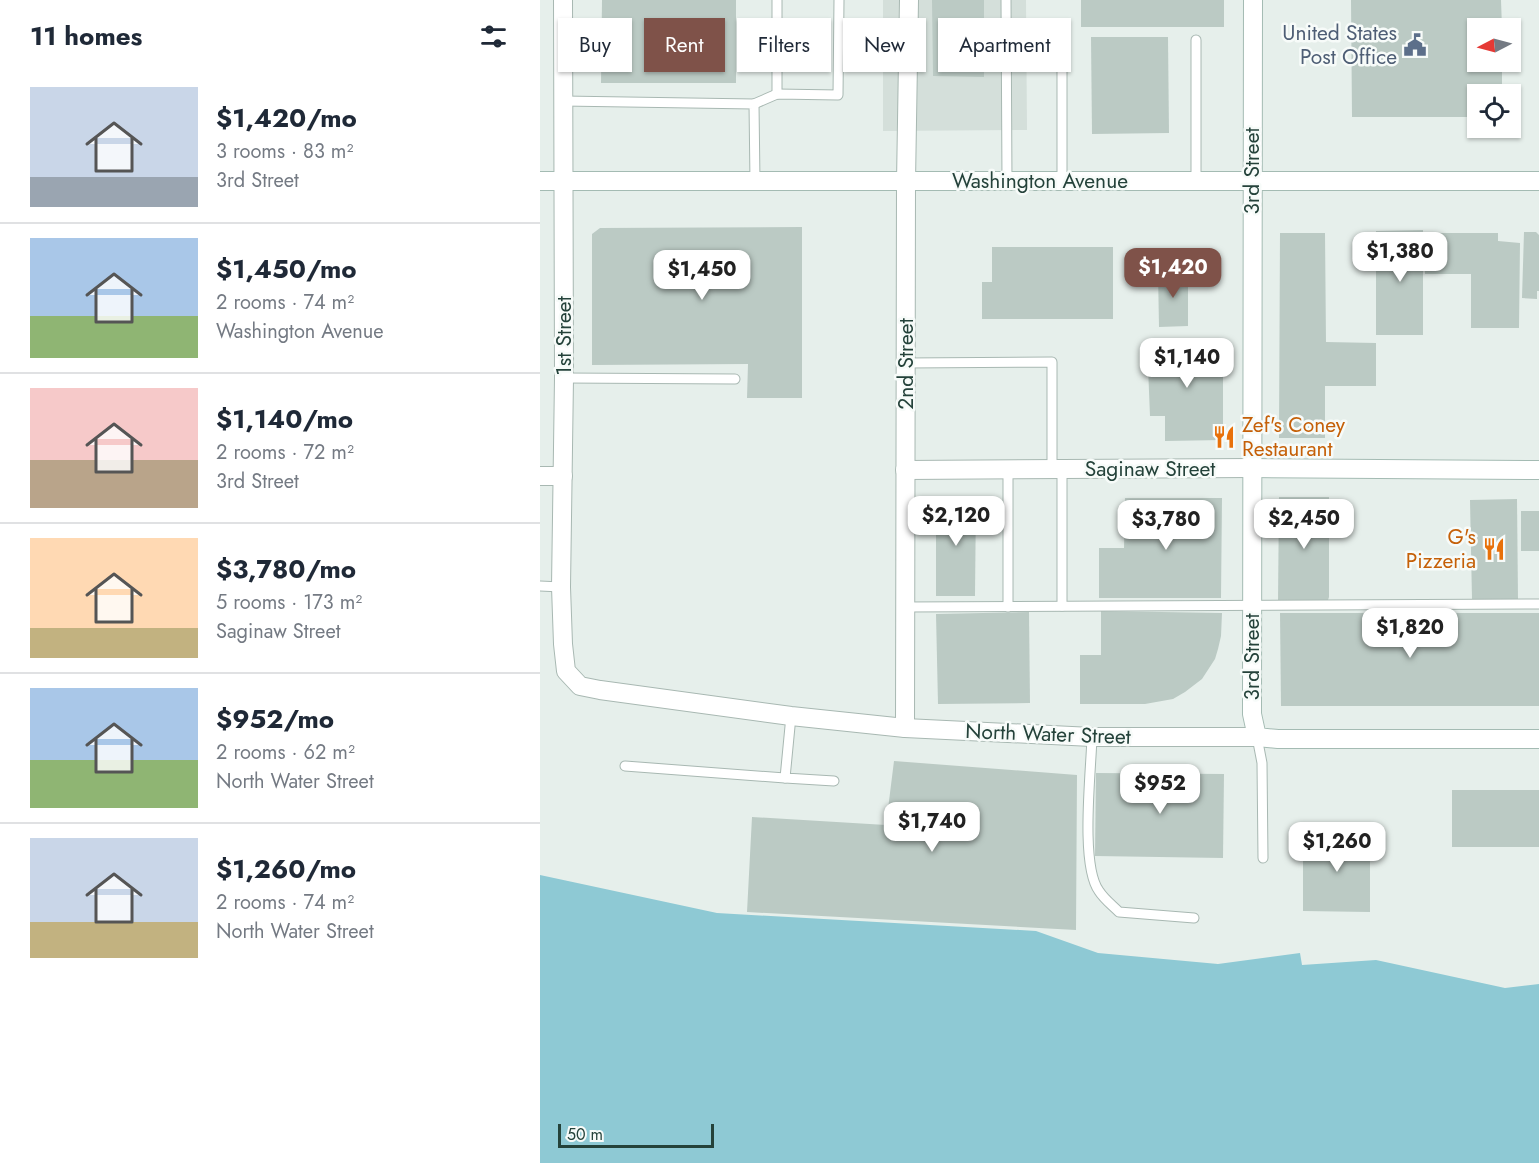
<!DOCTYPE html>
<meta charset="utf-8">
<style>
:root{--surface:#fff;--page:#f6f6f7;--text:#1f2937;--muted:#747a83;--line:#e0e1e3;--accent:#7f5249}
body{margin:0;font-family:Jost,sans-serif;background:var(--page);color:var(--text);height:100vh;display:flex;flex-direction:column;font-size:22px;white-space:nowrap}
*{box-sizing:border-box;margin:0}
p{font-size:20px;color:var(--muted)}
.icon{flex:none;width:33px;height:33px;fill:none;stroke:currentColor;stroke-width:2;stroke-linecap:round;stroke-linejoin:round}
.map{position:relative;flex:1;overflow:hidden}
.side{display:flex;flex-direction:column;background:var(--surface);width:540px}
.side>*{flex:none}
.top-card{position:absolute;left:18px;top:18px;width:570px;height:54px;display:flex;gap:12px}
.needle{width:39px;rotate:264deg}
.tools{position:absolute;left:927px;top:18px;display:grid;gap:12px}
.tools a{display:grid;place-items:center;width:54px;height:54px;border-radius:0px;background:var(--surface);box-shadow:0 2px 4px #0004;font-size:30px}
.scale{position:absolute;left:18px;bottom:15px;width:156px;box-sizing:border-box;padding-left:6px;border:3px solid #24423a;border-top:0;font-size:16px;line-height:21px;white-space:nowrap;color:#24423a;-webkit-text-stroke:4px #f7fbf9;paint-order:stroke}
.price{position:absolute;translate:-50% -51px;padding:0 14px;border-radius:12px;background:#fff;color:#222;font-size:20px;line-height:39px;filter:drop-shadow(0 2px 3px #0008)}
.price::after{content:'';position:absolute;left:50%;top:36px;width:18px;height:14px;margin-left:-9px;background:inherit;clip-path:polygon(0 0,100% 0,50% 100%)}
.price.selected{background:var(--accent);color:#fff}
ul{padding:0;list-style:none}
li{display:flex;align-items:center;gap:18px;height:150px;padding:0 30px}
li+li{border-top:2px solid var(--line)}
li span{display:grid;place-items:center;flex:none;width:168px;height:120px;border-radius:0px;color:#555}
li>.icon{margin-inline-start:auto}
span .icon{width:72px;height:72px;fill:#fffc;stroke-width:1}
li b{font-size:26px}
h2{display:flex;justify-content:space-between;align-items:center;height:72px;padding:0 30px;font-size:26px}
.tag{padding:0 21px;border-radius:0px;background:var(--surface);box-shadow:0 2px 4px #0004;font-size:21px;line-height:54px}
.tag.selected{background:var(--accent);color:#fff}
main{display:flex;flex:1;min-height:0}
.map>svg:first-child{display:block}
.built{fill:#d4dfda}
.water{fill:#8ec9d4}
.building{fill:#bbcac4}
.lines{fill:none;stroke-linecap:round;stroke-linejoin:round}
.lane-casing{stroke:#a8b8b2;stroke-width:11}
.street-casing{stroke:#a8b8b2;stroke-width:20}
.secondary-casing{stroke:#a4bbb3;stroke-width:20}
.lane{stroke:#fff;stroke-width:9}
.street{stroke:#fff;stroke-width:18}
.secondary{stroke:#fff;stroke-width:18}
.labels{text-anchor:middle;stroke-width:5;stroke-linejoin:round;paint-order:stroke}
.service-label{font-size:21px;fill:#4e5e75;stroke:#f7fbf9;text-anchor:end}
.street-label{font-size:21px;fill:#24423a;stroke:#f7fbf9}
.food-label{font-size:21px;fill:#c56008;stroke:#f7fbf9;text-anchor:start}
</style>
<main>
<section class="side">
<h2>11 homes<svg class="icon" aria-label="filters" viewBox="0 0 24 24"><path d="M4 7h16M4 17h16"/><circle cx="9" cy="7" r="2"/><circle cx="15" cy="17" r="2"/></svg></h2>
<ul>
<li><span style="background:linear-gradient(#c9d6e8 75%,#9aa5b1 0)"><svg class="icon" aria-label="home" viewBox="0 0 24 24"><path d="M3 11l9-7 9 7M6 9v11h12V9"/></svg></span><div><b>$1,420/mo</b><p>3 rooms · 83 m²</p><p>3rd Street</p></div></li>
<li><span style="background:linear-gradient(#a9c7e8 65%,#8fb573 0)"><svg class="icon" aria-label="home" viewBox="0 0 24 24"><path d="M3 11l9-7 9 7M6 9v11h12V9"/></svg></span><div><b>$1,450/mo</b><p>2 rooms · 74 m²</p><p>Washington Avenue</p></div></li>
<li><span style="background:linear-gradient(#f6c9c9 60%,#b9a48a 0)"><svg class="icon" aria-label="home" viewBox="0 0 24 24"><path d="M3 11l9-7 9 7M6 9v11h12V9"/></svg></span><div><b>$1,140/mo</b><p>2 rooms · 72 m²</p><p>3rd Street</p></div></li>
<li><span style="background:linear-gradient(#ffd9b3 75%,#c2b280 0)"><svg class="icon" aria-label="home" viewBox="0 0 24 24"><path d="M3 11l9-7 9 7M6 9v11h12V9"/></svg></span><div><b>$3,780/mo</b><p>5 rooms · 173 m²</p><p>Saginaw Street</p></div></li>
<li><span style="background:linear-gradient(#a9c7e8 60%,#8fb573 0)"><svg class="icon" aria-label="home" viewBox="0 0 24 24"><path d="M3 11l9-7 9 7M6 9v11h12V9"/></svg></span><div><b>$952/mo</b><p>2 rooms · 62 m²</p><p>North Water Street</p></div></li>
<li><span style="background:linear-gradient(#c9d6e8 70%,#c2b280 0)"><svg class="icon" aria-label="home" viewBox="0 0 24 24"><path d="M3 11l9-7 9 7M6 9v11h12V9"/></svg></span><div><b>$1,260/mo</b><p>2 rooms · 74 m²</p><p>North Water Street</p></div></li>
</ul>
</section>
<div class="map">
<svg width="999" height="1163" viewBox="0 0 999 1163">
<rect width="100%" height="100%" fill="#e6efeb"/>
<path class="built" d="M343 0H486L487 130 343 131Z"/>
<path class="water" d="M0 875 177 913 496 931 558 953 678 964 760 953 762 965 836 960 965 988 999 984V1163H0Z"/>
<g class="building">
<path d="M62 0H196V83H61Z"/>
<path d="M392 0H444V77L393 76Z"/>
<rect x="541" y="0" width="143" height="27"/>
<path d="M811 0H961L962 28H938V62H962V94H938V117H812Z"/>
<path d="M551 37H628L629 133 552 134Z"/>
<path d="M262 227V398H207L208 364 52 365V234L60 228Z"/>
<path d="M883 230V335H836V231Z"/>
<path d="M984 232H996L999 235V291H997V299L982 298Z"/>
<path d="M740 233H785L786 342 836 343V386H785V438H739Z"/>
<path d="M885 233H958V241L980 243 979 328H931V274H885Z"/>
<path d="M452 247H573V319H442V282H452Z"/>
<path d="M618 272H648V326L619 327Z"/>
<path d="M607 342H683V440L625 441V416H610Z"/>
<path d="M396 497 436 498 435 596H396Z"/>
<path d="M739 497H789V597L787 603H738Z"/>
<path d="M585 498H682L681 598H559V548H584Z"/>
<path d="M977 499 978 599H932L930 500Z"/>
<rect x="981" y="511" width="18" height="40"/>
<path d="M561 611 682 613 681 636 678 649 675 659 662 679 645 692 633 699 605 704H540V655H561Z"/>
<path d="M489 612 490 703 398 704 396 614Z"/>
<path d="M740 613H999V706H741Z"/>
<path d="M354 761 537 775 536 930 207 912 212 817 346 825Z"/>
<path d="M556 773 684 774 683 858 555 856Z"/>
<rect x="912" y="790" width="87" height="57"/>
<path d="M763 834 830 835V912L763 911Z"/>
</g>
<g class="lines">
<g class="lane-casing">
<g id="lane">
<path d="M466 0 467 182"/>
<path d="M237 94V0"/>
<path d="M23 101 214 104 215 182"/>
<path d="M214 104 237 94 298 95 299 0"/>
<path d="M656 180V40"/>
<path d="M522 181V32"/>
<path d="M366 363 512 362V469"/>
<path d="M24 378 195 379"/>
<path d="M468 469V607"/>
<path d="M0 586 21 587"/>
<path d="M522 606V469"/>
<path d="M365 607 999 604"/>
<path d="M251 716 245 778 294 781"/>
<path d="M552 737C551 772 540 865 559 891 564 899 572 905 579 912L654 918"/>
<path d="M717 737 722 763 723 858"/>
<path d="M85 766 245 778"/>
</g>
</g>
<g class="street-casing">
<g id="street">
<path d="M23 0 24 378 21 587 23 644 26 671 40 686 60 690 251 716 365 728 552 737H717"/>
<path d="M365 470 712 468"/>
<path d="M0 476H23"/>
<path d="M365 728 366 182 369 0"/>
</g>
</g>
<g class="secondary-casing">
<g id="secondary">
<path d="M713 0 712 714 717 737 738 739H999"/>
<path d="M0 181H999"/>
<path d="M712 468 999 470"/>
</g>
</g>
<use href="#lane" class="lane"/>
<use href="#street" class="street"/>
<use href="#secondary" class="secondary"/>
</g>
<defs>
<g id="civic-bare" transform="scale(1.8)"><path d="M-.6-6.5H3V-4.5H.6V-3L4-1V1h2V6H-6V1h2V-1L-.6-3ZM-1.2 2.5V6h2.4V2.5Z" fill="#5c6f8a" stroke="#f7fbf9" stroke-width="2.5" paint-order="stroke"/></g>
<g id="restaurant-bare" transform="scale(1.8)"><path d="M-5-6h1v4h1v-4h1v4h1v-4h1v5L-1.5 .5V6h-2V.5L-5-1ZM5-6V6H3V1.5H1.5Q1.5-4 5-6Z" fill="#e8710a" stroke="#f7fbf9" stroke-width="2.5" paint-order="stroke"/></g>
</defs>
<g fill-rule="evenodd">
<use href="#civic-bare" x="875" y="45"/>
<use href="#restaurant-bare" x="684" y="437"/>
<use href="#restaurant-bare" x="954" y="549"/>
</g>
<g class="labels">
<g class="service-label">
<text x="857" y="40">United States<tspan x="857" dy="24">Post Office</tspan></text>
</g>
<g class="street-label">
<text transform="translate(712 171) rotate(-90)" y="7">3rd Street</text>
<text x="500" y="188">Washington Avenue</text>
<text transform="translate(24 336) rotate(-90)" y="7">1st Street</text>
<text transform="translate(366 364) rotate(-90)" y="7">2nd Street</text>
<text x="610" y="476">Saginaw Street</text>
<text transform="translate(712 657) rotate(-90)" y="7">3rd Street</text>
<text transform="translate(508 734) rotate(2)" y="7">North Water Street</text>
</g>
<g class="food-label">
<text x="702" y="432">Zef's Coney<tspan x="702" dy="24">Restaurant</tspan></text>
<text x="936" y="544" text-anchor="end">G's<tspan x="936" dy="24">Pizzeria</tspan></text>
</g>
</g>
</svg>
<div class="tools">
<a><svg class="needle" viewBox="-14 -14 28 28"><path d="M0-13l5 13h-10z" fill="#e53935"/><path d="M0 13l5-13h-10z" fill="#747a83"/></svg></a>
<a><svg class="icon" aria-label="locate" viewBox="0 0 24 24"><circle cx="12" cy="12" r="6"/><path d="M12 2v4M12 18v4M2 12h4M18 12h4"/></svg></a>
</div>
<div class="scale">50 m</div>
<b class="price" style="left:860px;top:283px">$1,380</b>
<b class="price selected" style="left:633px;top:299px">$1,420</b>
<b class="price" style="left:162px;top:301px">$1,450</b>
<b class="price" style="left:647px;top:389px">$1,140</b>
<b class="price" style="left:416px;top:547px">$2,120</b>
<b class="price" style="left:764px;top:550px">$2,450</b>
<b class="price" style="left:626px;top:551px">$3,780</b>
<b class="price" style="left:870px;top:659px">$1,820</b>
<b class="price" style="left:620px;top:815px">$952</b>
<b class="price" style="left:392px;top:853px">$1,740</b>
<b class="price" style="left:797px;top:873px">$1,260</b>
<div class="top-card">
<a class="tag">Buy</a>
<a class="tag selected">Rent</a>
<a class="tag">Filters</a>
<a class="tag">New</a>
<a class="tag">Apartment</a>
</div>
</div>
</main>
